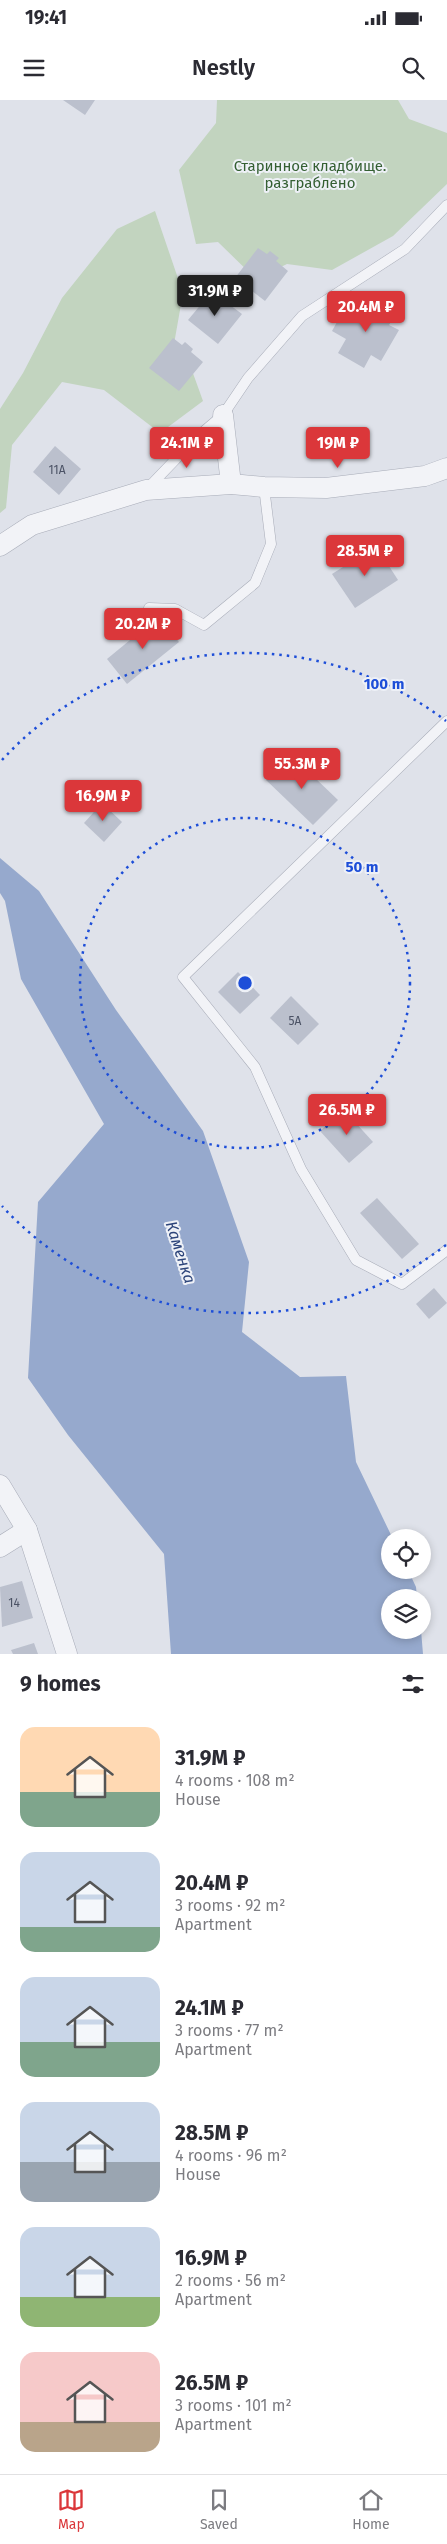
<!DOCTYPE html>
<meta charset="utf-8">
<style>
:root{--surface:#fff;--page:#f2f2f3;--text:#2b2b33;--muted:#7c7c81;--line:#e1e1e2;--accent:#db373a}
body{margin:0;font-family:"Fira Sans",sans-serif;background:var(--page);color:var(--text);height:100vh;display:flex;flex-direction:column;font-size:19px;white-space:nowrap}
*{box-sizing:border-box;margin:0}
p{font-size:16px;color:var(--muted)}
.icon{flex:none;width:28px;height:28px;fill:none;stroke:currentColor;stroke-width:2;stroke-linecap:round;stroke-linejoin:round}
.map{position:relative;height:1554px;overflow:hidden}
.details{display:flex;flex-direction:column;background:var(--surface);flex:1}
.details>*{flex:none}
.tools{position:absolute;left:381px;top:1429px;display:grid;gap:10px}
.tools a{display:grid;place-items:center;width:50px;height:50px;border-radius:50%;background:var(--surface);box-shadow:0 2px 8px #0003;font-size:25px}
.price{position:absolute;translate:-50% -42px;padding:0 11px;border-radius:5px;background:var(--accent);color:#fff;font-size:16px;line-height:32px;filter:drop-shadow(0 1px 2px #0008)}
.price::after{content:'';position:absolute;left:50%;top:30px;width:15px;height:11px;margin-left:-8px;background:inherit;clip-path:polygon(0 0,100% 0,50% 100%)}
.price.current{background:#222;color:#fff}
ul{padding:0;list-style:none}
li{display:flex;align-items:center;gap:15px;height:125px;padding:0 20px}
li span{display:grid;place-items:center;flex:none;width:140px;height:100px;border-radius:15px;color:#555}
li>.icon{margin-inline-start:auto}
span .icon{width:60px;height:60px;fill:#fffc;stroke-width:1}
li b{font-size:21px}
h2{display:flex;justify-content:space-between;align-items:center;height:60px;padding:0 20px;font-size:21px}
.status{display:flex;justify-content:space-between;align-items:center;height:35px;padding:0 25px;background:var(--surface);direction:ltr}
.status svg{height:14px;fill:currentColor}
header{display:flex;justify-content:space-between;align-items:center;height:65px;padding:0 20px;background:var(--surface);font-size:22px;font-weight:600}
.dock{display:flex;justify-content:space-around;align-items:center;height:70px;border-top:1px solid var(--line);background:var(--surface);font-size:14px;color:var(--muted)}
.dock a{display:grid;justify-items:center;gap:2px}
.dock .current{color:var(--accent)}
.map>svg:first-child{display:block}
.green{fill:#c2d4bf}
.water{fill:#96a9cd}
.building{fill:#bbc0cd}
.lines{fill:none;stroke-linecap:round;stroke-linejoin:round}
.lane-casing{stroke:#a8acb8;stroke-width:11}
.street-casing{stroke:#a8acb8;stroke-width:21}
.lane{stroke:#f2f3f7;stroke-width:10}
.street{stroke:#f2f3f7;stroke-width:20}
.ring{fill:none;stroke:#1d4ed8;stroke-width:2.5;stroke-dasharray:2.5 5}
.labels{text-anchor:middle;stroke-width:4;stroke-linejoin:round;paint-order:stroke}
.number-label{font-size:12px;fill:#4b5265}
.park-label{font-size:15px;fill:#345f32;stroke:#eef1f7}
.water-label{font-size:16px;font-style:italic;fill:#2c447a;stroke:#eef1f7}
.centre{fill:#1d4ed8;stroke:#eef1f7;stroke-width:2.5}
.ring-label{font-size:15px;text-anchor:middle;font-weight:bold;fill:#1d4ed8;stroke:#eef1f7;stroke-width:4;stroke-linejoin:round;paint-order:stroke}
</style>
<div class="status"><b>19:41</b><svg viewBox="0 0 49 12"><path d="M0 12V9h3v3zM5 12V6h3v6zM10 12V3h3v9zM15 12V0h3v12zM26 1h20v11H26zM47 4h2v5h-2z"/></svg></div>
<header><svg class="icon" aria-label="menu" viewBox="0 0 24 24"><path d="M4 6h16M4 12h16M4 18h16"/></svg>Nestly<svg class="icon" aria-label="search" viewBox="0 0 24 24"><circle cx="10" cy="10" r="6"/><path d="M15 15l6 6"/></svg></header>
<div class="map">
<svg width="447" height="1554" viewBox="0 0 447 1554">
<rect width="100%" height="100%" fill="#dfe2ea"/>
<g class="green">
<path d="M217 0H398L409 19 447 33V84L393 136 332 170 287 164 256 179 218 142 196 144 179 70 216 23Z"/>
<path d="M155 111 183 193 174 244 190 265 203 301 160 333 104 290 62 282 12 345 6 408 0 413V309L23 273 62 198 117 129Z"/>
</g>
<path class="water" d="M0 758 39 791 116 910 203 1031 249 1162 242 1232 300 1277 346 1276 356 1362 392 1437 390 1438V1470H408L416 1487 417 1497 390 1498V1530H421L423 1554H171L164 1454 68 1335 28 1278 38 1102 104 1024 21 879 5 801 0 793Z"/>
<g class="building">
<path d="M63 0H95L85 15Z"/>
<path d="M258 148 267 154 270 151 279 158 276 161 288 171 265 201 235 178Z"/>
<path d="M213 190 221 197 224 194 233 201 230 205 242 214 218 244 188 220Z"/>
<path d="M379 200 397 211 389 225 399 230 381 261 371 255 364 268 338 253 346 239 332 231 347 204 358 210 360 206 372 213Z"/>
<path d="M173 238 182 245 185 242 193 249 191 252 203 262 179 291 149 268Z"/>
<path d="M55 346 81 369 59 395 33 372Z"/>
<path d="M376 446 398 480 355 508 332 474Z"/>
<path d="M158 517 179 542 127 584 107 559Z"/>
<path d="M290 654 338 700 313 725 266 680Z"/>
<path d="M102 703 122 722 104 742 84 723Z"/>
<path d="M238 872 260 895 240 914 218 892Z"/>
<path d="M291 896 319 924 298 945 270 918Z"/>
<path d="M344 1010 373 1042 349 1063 320 1031Z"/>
<path d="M377 1098 419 1144 402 1159 360 1113Z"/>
<path d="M434 1188 447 1203 429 1219 416 1204Z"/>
<path d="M22 1481 33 1518 2 1527 0 1487Z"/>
<path d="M34 1543 38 1554H13L11 1550Z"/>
</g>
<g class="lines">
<g class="lane-casing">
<g id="lane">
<path d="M148 388 196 338 223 315 248 278 302 216 405 149 447 105"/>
<path d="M149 508 175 509 204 525 255 483 271 444 264 387"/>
<path d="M447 621 183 877 255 967 301 1069 356 1160 402 1184 447 1150"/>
</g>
</g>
<g class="street-casing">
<g id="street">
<path d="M223 315 231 384"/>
<path d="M0 446 32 425 146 390 231 384 264 387 326 388 425 376 447 368"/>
<path d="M0 1385 27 1430 67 1554"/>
<path d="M0 1447 27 1430"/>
</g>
</g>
<use href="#lane" class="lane"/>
<use href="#street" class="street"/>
</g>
<g class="ring">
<circle cx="245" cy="883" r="165"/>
<path d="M446 1145A330 330 0 0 1 2 1106M2 660A330 330 0 0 1 446 621"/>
</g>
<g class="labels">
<g class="number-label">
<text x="57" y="374">11А</text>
<text x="295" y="925">5А</text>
<text x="14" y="1507">14</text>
</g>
<g class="park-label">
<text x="310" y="71">Старинное кладбище.<tspan x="310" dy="17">разграблено</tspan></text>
</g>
<g class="water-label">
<text transform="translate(181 1152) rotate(72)" y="6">Каменка</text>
</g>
</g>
<circle cx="245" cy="883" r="8" class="centre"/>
<g class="ring-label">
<text x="384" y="589">100 m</text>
<text x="362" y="772">50 m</text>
</g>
</svg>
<div class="tools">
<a><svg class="icon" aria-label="locate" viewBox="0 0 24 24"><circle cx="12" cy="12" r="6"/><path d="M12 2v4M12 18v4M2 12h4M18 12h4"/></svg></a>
<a><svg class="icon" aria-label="layers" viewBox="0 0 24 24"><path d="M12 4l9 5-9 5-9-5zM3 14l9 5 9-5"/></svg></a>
</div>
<b class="price current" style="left:215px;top:217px">31.9M ₽</b>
<b class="price" style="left:366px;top:233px">20.4M ₽</b>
<b class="price" style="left:187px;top:369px">24.1M ₽</b>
<b class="price" style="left:338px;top:369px">19M ₽</b>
<b class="price" style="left:365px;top:477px">28.5M ₽</b>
<b class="price" style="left:143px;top:550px">20.2M ₽</b>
<b class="price" style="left:302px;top:690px">55.3M ₽</b>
<b class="price" style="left:103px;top:722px">16.9M ₽</b>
<b class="price" style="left:347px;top:1036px">26.5M ₽</b>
</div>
<section class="details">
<h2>9 homes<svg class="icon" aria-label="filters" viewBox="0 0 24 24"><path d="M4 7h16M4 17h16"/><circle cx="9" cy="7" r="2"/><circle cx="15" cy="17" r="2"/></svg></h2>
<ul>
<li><span style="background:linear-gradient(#ffd9b3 65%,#7fa58c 0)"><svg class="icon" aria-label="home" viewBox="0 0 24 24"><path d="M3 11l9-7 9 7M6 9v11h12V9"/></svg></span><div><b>31.9M ₽</b><p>4 rooms · 108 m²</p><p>House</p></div></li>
<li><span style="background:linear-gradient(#c9d6e8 75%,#7fa58c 0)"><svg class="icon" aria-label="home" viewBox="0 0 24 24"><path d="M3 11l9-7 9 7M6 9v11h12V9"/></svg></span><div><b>20.4M ₽</b><p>3 rooms · 92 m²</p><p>Apartment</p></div></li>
<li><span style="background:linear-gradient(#c9d6e8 65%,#7fa58c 0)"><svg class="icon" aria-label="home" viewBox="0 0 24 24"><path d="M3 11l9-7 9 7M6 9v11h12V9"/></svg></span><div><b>24.1M ₽</b><p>3 rooms · 77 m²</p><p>Apartment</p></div></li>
<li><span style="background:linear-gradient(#c9d6e8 60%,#9aa5b1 0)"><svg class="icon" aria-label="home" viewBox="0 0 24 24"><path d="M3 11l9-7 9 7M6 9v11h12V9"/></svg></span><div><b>28.5M ₽</b><p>4 rooms · 96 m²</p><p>House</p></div></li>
<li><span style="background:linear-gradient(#c9d6e8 70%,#8fb573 0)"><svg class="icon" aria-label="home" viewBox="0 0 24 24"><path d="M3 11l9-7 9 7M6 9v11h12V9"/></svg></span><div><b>16.9M ₽</b><p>2 rooms · 56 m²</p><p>Apartment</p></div></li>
<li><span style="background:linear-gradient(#f6c9c9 70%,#b9a48a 0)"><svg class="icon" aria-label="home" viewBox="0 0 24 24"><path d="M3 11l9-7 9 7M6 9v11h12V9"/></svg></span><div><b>26.5M ₽</b><p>3 rooms · 101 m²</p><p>Apartment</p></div></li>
</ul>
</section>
<nav class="dock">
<a class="current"><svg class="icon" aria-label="map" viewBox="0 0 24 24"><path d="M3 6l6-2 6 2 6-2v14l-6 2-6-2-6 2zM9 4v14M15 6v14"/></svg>Map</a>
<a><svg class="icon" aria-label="saved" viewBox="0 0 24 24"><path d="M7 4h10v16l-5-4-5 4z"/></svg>Saved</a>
<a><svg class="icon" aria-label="home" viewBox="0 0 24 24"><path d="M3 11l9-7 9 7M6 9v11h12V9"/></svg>Home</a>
</nav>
